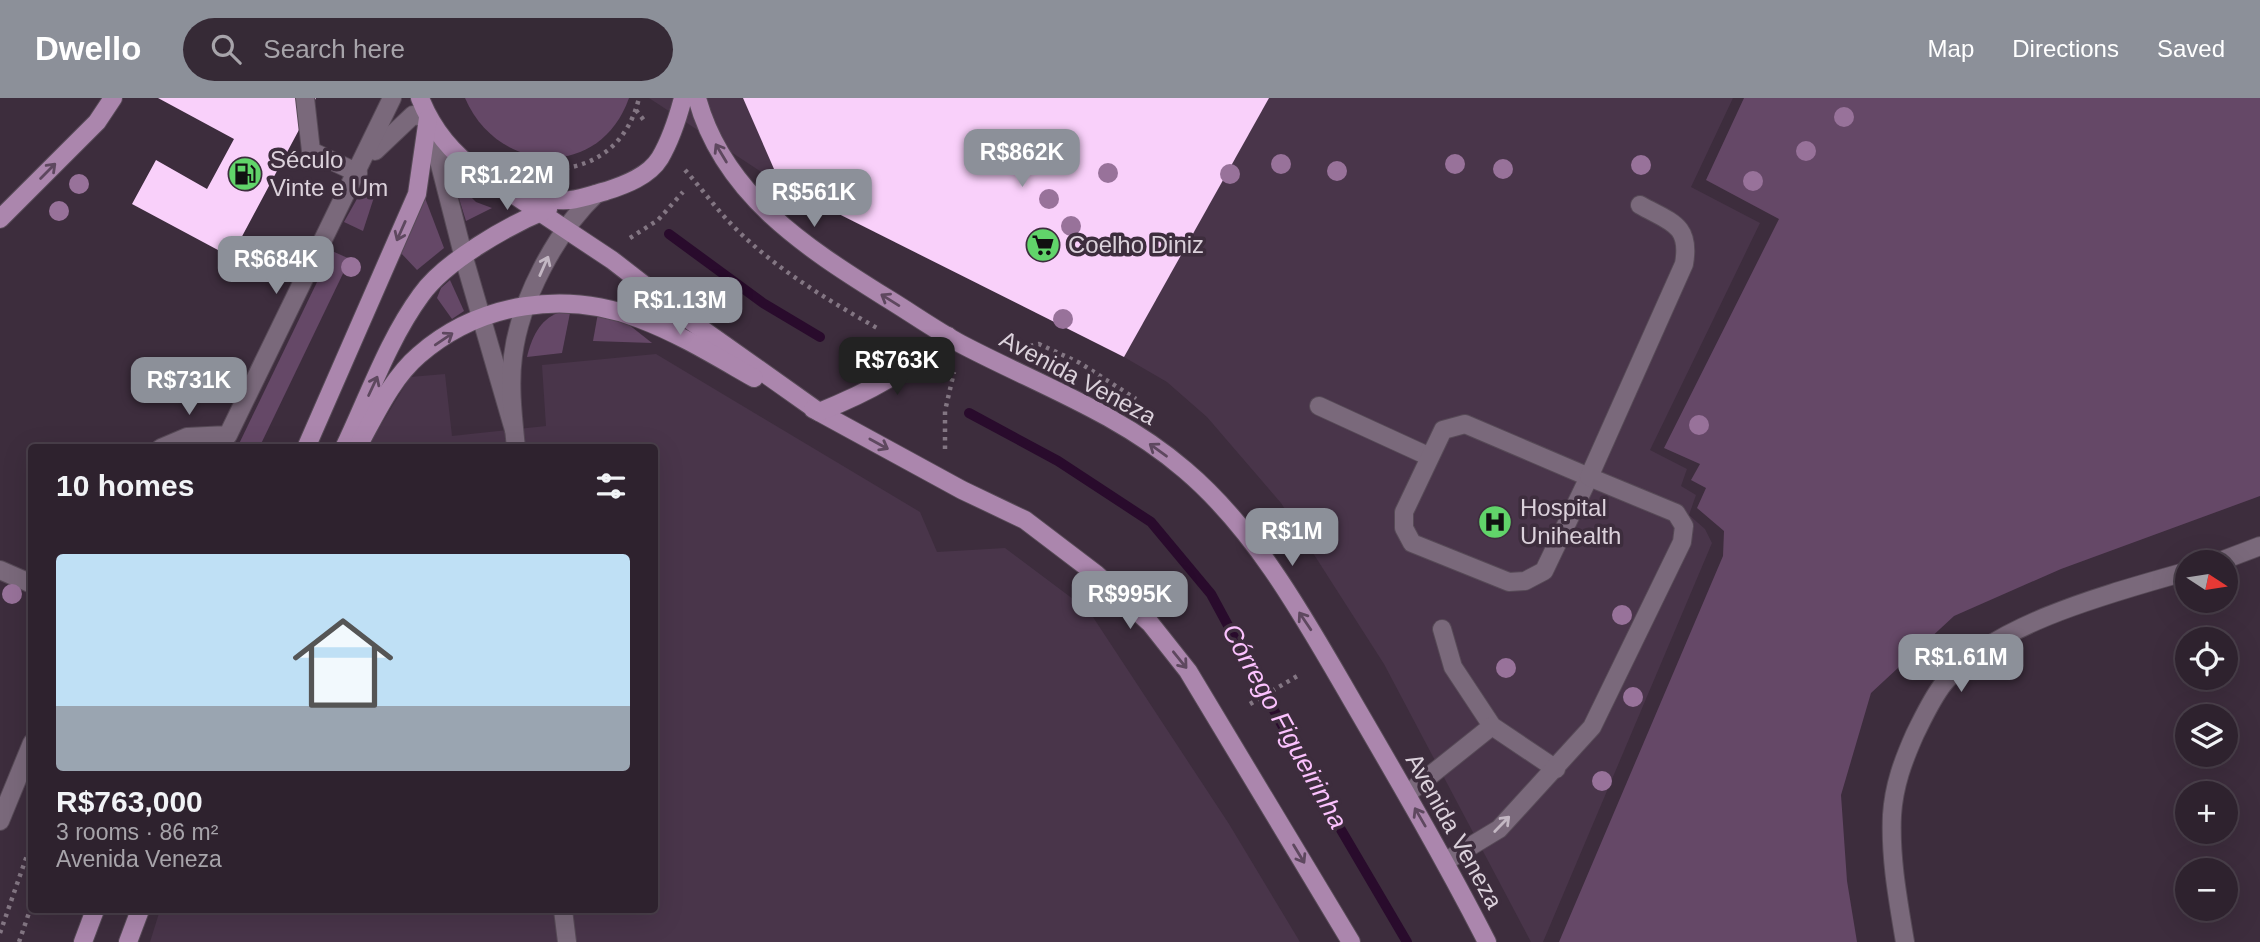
<!DOCTYPE html>
<meta charset="utf-8">
<style>
:root{--surface:#2e222e;--page:#362a36;--text:#f1f3f6;--muted:#a7a4aa;--line:#493f4a;--accent:#8c9099}
body{margin:0;font-family:Helvetica,sans-serif;background:var(--page);color:var(--text);height:100vh;display:flex;flex-direction:column;font-size:26px;white-space:nowrap}
*{box-sizing:border-box;margin:0}
p{font-size:23px;color:var(--muted)}
.icon{flex:none;width:38px;height:38px;fill:none;stroke:currentColor;stroke-width:2;stroke-linecap:round;stroke-linejoin:round}
.map{position:relative;flex:1;overflow:hidden}
.details{position:absolute;left:28px;top:346px;width:630px;height:469px;display:flex;flex-direction:column;background:var(--surface);border-radius:7px;box-shadow:0 7px 28px #0002,0 0 0 2px var(--line)}
.details>*{flex:none}
.needle{width:46px;rotate:102deg}
.tools{position:absolute;left:2175px;top:452px;display:grid;gap:14px}
.tools a{display:grid;place-items:center;width:63px;height:63px;border-radius:50%;background:var(--surface);box-shadow:0 7px 28px #0002,0 0 0 2px var(--line);font-size:35px}
.price{position:absolute;translate:-50% -60px;padding:0 16px;border-radius:14px;background:var(--accent);color:#fff;font-size:23px;line-height:46px;filter:drop-shadow(0 2px 4px #0008)}
.price::after{content:'';position:absolute;left:50%;top:42px;width:21px;height:16px;margin-left:-10px;background:inherit;clip-path:polygon(0 0,100% 0,50% 100%)}
.price.selected{background:#222;color:#fff}
ul{padding:0;list-style:none}
li{display:grid;align-content:center;gap:14px;height:371px;padding:0 28px}
li+li{border-top:2px solid var(--line)}
li span{display:grid;place-items:center;height:217px;border-radius:7px;color:#555}
li>.icon{margin-inline-start:auto}
span .icon{width:126px;height:126px;fill:#fffc;stroke-width:1}
li b{font-size:30px}
h2{display:flex;justify-content:space-between;align-items:center;height:84px;padding:0 28px;font-size:30px}
header{display:flex;align-items:center;gap:42px;box-sizing:border-box;height:98px;padding:0 35px;background:var(--accent);color:#fff}
header strong{font-size:33px}
nav{display:flex;gap:38px;margin-inline-start:auto;font-size:24px}
.search{width:490px;height:63px;background:var(--page);display:flex;align-items:center;gap:18px;box-sizing:border-box;padding:0 24px;border-radius:38px;color:var(--muted);font-size:26px}
.map>svg:first-child{display:block}
.built{fill:#49354a}
.green{fill:#654867}
.lines{fill:none;stroke-linecap:round;stroke-linejoin:round}
.stream{stroke:#290b2c;stroke-width:10}
.building{fill:#f9d0fa}
.minor-casing{stroke:#574a57;stroke-width:20}
.major-casing{stroke:#574a57;stroke-width:20}
.path{stroke:#837683;stroke-width:4.5;stroke-dasharray:3.5 5;stroke-linecap:butt}
.minor{stroke:#7a697b;stroke-width:18}
.major{stroke:#ab86ad;stroke-width:18}
.tree{fill:#98729a}
.oneway{stroke:#5e485f}
.oneway2{stroke:#c3b7c3}
.labels{text-anchor:middle;stroke-width:7;stroke-linejoin:round;paint-order:stroke}
.poi-label{font-size:24px;fill:#dbd1db;stroke:#3d2d3d;text-anchor:start}
.street-label{font-size:24px;fill:#dbd1db;stroke:#3d2d3d}
.water-label{font-size:26px;font-style:italic;fill:#fbc2fe;stroke:#3d2d3d}
</style>
<header>
<strong>Dwello</strong>
<div class="search"><svg class="icon" aria-label="search" viewBox="0 0 24 24"><circle cx="10" cy="10" r="6"/><path d="M15 15l6 6"/></svg>Search here</div>
<nav><a>Map</a><a>Directions</a><a>Saved</a></nav>
</header>
<div class="map">
<svg width="2260" height="844" viewBox="0 0 2260 844">
<rect width="100%" height="100%" fill="#3d2d3d"/>
<g class="built">
<path d="M649 0H1733L1691 89 1760 125 1650 352 1687 371 1681 388 1696 397 1689 417 1705 431 1712 445 1543 844H1531L1384 566 1281 405 1207 319 1167 284 1124 259 781 87Z"/>
<path d="M656 256 920 414 937 454 1005 450 1089 513 1229 726 1300 844H150L160 812H654V350H367L410 279 445 276 452 338 546 328 542 267Z"/>
</g>
<g class="green">
<path d="M465 0H629C599 84 497 75 465 0Z"/>
<path d="M1744 0H2260V398L2061 471 1954 518 1871 595 1841 697 1847 783 1857 844H1559L1723 458 1724 433 1697 410 1706 390 1691 382 1700 366 1664 350 1779 121 1706 82Z"/>
<path d="M453 81 476 104 492 110 466 123Z"/>
<path d="M367 83 373 84 377 90 363 133 344 124Z"/>
<path d="M425 100 444 150 417 172 400 154Z"/>
<path d="M332 153 350 161 259 350H237Z"/>
<path d="M450 182 464 213 452 221 437 200 441 190Z"/>
<path d="M558 215H570L562 255 527 259C531 241 540 221 558 215Z"/>
<path d="M598 215 628 226 652 245 593 243Z"/>
</g>
<g class="lines">
<g class="stream">
<path d="M669 136 763 205 820 239"/>
<path d="M969 315 1058 363 1151 424 1211 496 1310 679 1407 844"/>
</g>
</g>
<g class="building">
<path d="M158 0H316L231 159 132 106 156 62 207 91 234 41Z"/>
<path d="M743 0H1269L1124 259 781 87Z"/>
</g>
<g class="lines">
<g class="minor-casing">
<g id="minor">
<path d="M305 0 311 53 358 75"/>
<path d="M375 53 413 17 428 20 464 160 514 332"/>
<path d="M1319 308 1428 358"/>
<path d="M1465 326 1589 379 1544 473 1525 483 1509 484 1412 445 1404 430V414L1443 332Z"/>
<path d="M161 350 187 339 228 337 392 0"/>
<path d="M516 350C513 320 509 288 513 258 520 202 556 134 596 96"/>
<path d="M2218 464 2260 448"/>
<path d="M0 472 32 486"/>
<path d="M1442 531 1453 569 1492 628 1556 671"/>
<path d="M1407 696 1492 628"/>
<path d="M0 723 32 645"/>
<path d="M1446 763 1499 731 1592 629 1682 444 1684 428 1676 415 1589 379 1684 166C1691 126 1670 124 1640 107"/>
<path d="M563 812 567 844"/>
<path d="M1905 844C1898 802 1890 760 1892 717 1894 687 1903 663 1915 636 1923 620 1932 600 1944 585 1993 525 2115 494 2188 473"/>
</g>
</g>
<g class="major-casing">
<g id="major">
<path d="M420 0C443 59 504 105 570 102 581 101 595 96 606 93 625 87 649 78 660 60 670 43 678 19 683 0"/>
<path d="M697 0C723 96 805 149 885 199 910 214 935 232 961 246 1037 286 1119 315 1185 372 1257 433 1306 523 1353 604 1399 683 1445 762 1487 844"/>
<path d="M493 83 612 162 692 224 819 314 962 392 1025 422 1096 476 1150 525 1188 573 1351 844"/>
<path d="M0 121 97 24 113 0"/>
<path d="M813 311 819 314C872 293 904 274 948 238"/>
<path d="M306 350 417 96 428 20"/>
<path d="M344 350C368 300 388 242 421 197 445 163 509 127 548 111"/>
<path d="M357 350C375 318 391 281 419 257 480 204 566 192 640 221 680 236 717 259 754 280"/>
<path d="M83 844 95 812"/>
<path d="M128 844 140 812"/>
</g>
</g>
<g class="path">
<path d="M636 12 646 25"/>
<path d="M557 71C600 68 629 42 639 0"/>
<path d="M685 72C702 91 717 112 735 130 776 171 826 201 877 230"/>
<path d="M630 140 658 122 683 94"/>
<path d="M1030 248 1039 246 1080 265 1136 301"/>
<path d="M945 351V313L954 274"/>
<path d="M1250 606 1299 577"/>
<path d="M0 835 32 743"/>
<path d="M19 844 32 806"/>
</g>
<use href="#minor" class="minor"/>
<use href="#major" class="major"/>
</g>
<g class="tree">
<circle cx="1844" cy="19" r="10"/>
<circle cx="1806" cy="53" r="10"/>
<circle cx="1281" cy="66" r="10"/>
<circle cx="1455" cy="66" r="10"/>
<circle cx="1641" cy="67" r="10"/>
<circle cx="1503" cy="71" r="10"/>
<circle cx="1337" cy="73" r="10"/>
<circle cx="1108" cy="75" r="10"/>
<circle cx="1230" cy="76" r="10"/>
<circle cx="1753" cy="83" r="10"/>
<circle cx="79" cy="86" r="10"/>
<circle cx="1049" cy="101" r="10"/>
<circle cx="59" cy="113" r="10"/>
<circle cx="1071" cy="128" r="10"/>
<circle cx="351" cy="169" r="10"/>
<circle cx="1063" cy="221" r="10"/>
<circle cx="1699" cy="327" r="10"/>
<circle cx="12" cy="496" r="10"/>
<circle cx="1622" cy="517" r="10"/>
<circle cx="1506" cy="570" r="10"/>
<circle cx="1633" cy="599" r="10"/>
<circle cx="1602" cy="683" r="10"/>
</g>
<defs><path id="oneway-shaft" d="M-6 0H5M1.5-3L5.5 0L1.5 3" fill="none" stroke-width="1.6" stroke-linecap="round" stroke-linejoin="round" transform="scale(1.75)"/></defs>
<g class="oneway">
<use href="#oneway-shaft" transform="translate(721 55) rotate(-121)"/>
<use href="#oneway-shaft" transform="translate(48 73) rotate(-45)"/>
<use href="#oneway-shaft" transform="translate(401 133) rotate(114)"/>
<use href="#oneway-shaft" transform="translate(890 202) rotate(-148)"/>
<use href="#oneway-shaft" transform="translate(444 241) rotate(-34)"/>
<use href="#oneway-shaft" transform="translate(373 288) rotate(-65)"/>
<use href="#oneway-shaft" transform="translate(879 346) rotate(29)"/>
<use href="#oneway-shaft" transform="translate(1158 352) rotate(-144)"/>
<use href="#oneway-shaft" transform="translate(1305 523) rotate(-124)"/>
<use href="#oneway-shaft" transform="translate(1180 562) rotate(51)"/>
<use href="#oneway-shaft" transform="translate(1420 719) rotate(-120)"/>
<use href="#oneway-shaft" transform="translate(1299 756) rotate(59)"/>
</g>
<g class="oneway2">
<use href="#oneway-shaft" transform="translate(544 168) rotate(-66)"/>
<use href="#oneway-shaft" transform="translate(1502 726) rotate(-46)"/>
</g>
<defs>
<g id="fuel-disc" transform="scale(1.75)"><circle r="9.5" fill="#61d46a" stroke="#3d2d3d"/><path d="M-5.5-6h7V0h2V4h1.3V-2.5L3-4.5l.8-.8L6-3V5H2.5V1h-1V6h-7ZM-4.2-4.7v3.2H.2V-4.7Z" fill="#111"/></g>
<g id="supermarket-disc" transform="scale(1.75)"><circle r="9.5" fill="#61d46a" stroke="#3d2d3d"/><path d="M-6-5.5h2.5l.6 2H6L4.5 2H-2.5L-4.4-4H-6ZM-1.5 3.2a1.3 1.3 0 1 0 .1 0ZM3 3.2a1.3 1.3 0 1 0 .1 0Z" fill="#111"/></g>
<g id="hospital-disc" transform="scale(1.75)"><circle r="9.5" fill="#61d46a" stroke="#3d2d3d"/><path d="M-5-5h3v3.5h4V-5h3V5h-3V1.5h-4V5h-3Z" fill="#111"/></g>
</defs>
<g fill-rule="evenodd">
<use href="#fuel-disc" x="245" y="76"/>
<use href="#supermarket-disc" x="1043" y="147"/>
<use href="#hospital-disc" x="1495" y="424"/>
</g>
<g class="labels">
<g class="poi-label">
<text x="270" y="70">Século<tspan x="270" dy="28">Vinte e Um</tspan></text>
<text x="1068" y="155">Coelho Diniz</text>
<text x="1520" y="418">Hospital<tspan x="1520" dy="28">Unihealth</tspan></text>
</g>
<g class="street-label">
<text transform="translate(1078 280) rotate(28)" y="8">Avenida Veneza</text>
<text transform="translate(1454 733) rotate(61)" y="8">Avenida Veneza</text>
</g>
<g class="water-label">
<text transform="translate(1285 628) rotate(61)" y="9">Córrego Figueirinha</text>
</g>
</g>
</svg>
<div class="tools">
<a><svg class="needle" viewBox="-14 -14 28 28"><path d="M0-13l5 13h-10z" fill="#e53935"/><path d="M0 13l5-13h-10z" fill="#a7a4aa"/></svg></a>
<a><svg class="icon" aria-label="locate" viewBox="0 0 24 24"><circle cx="12" cy="12" r="6"/><path d="M12 2v4M12 18v4M2 12h4M18 12h4"/></svg></a>
<a><svg class="icon" aria-label="layers" viewBox="0 0 24 24"><path d="M12 4l9 5-9 5-9-5zM3 14l9 5 9-5"/></svg></a>
<a>+</a>
<a>−</a>
</div>
<b class="price" style="left:1022px;top:91px">R$862K</b>
<b class="price" style="left:507px;top:114px">R$1.22M</b>
<b class="price" style="left:814px;top:131px">R$561K</b>
<b class="price" style="left:276px;top:198px">R$684K</b>
<b class="price" style="left:680px;top:239px">R$1.13M</b>
<b class="price selected" style="left:897px;top:299px">R$763K</b>
<b class="price" style="left:189px;top:319px">R$731K</b>
<b class="price" style="left:1292px;top:470px">R$1M</b>
<b class="price" style="left:1130px;top:533px">R$995K</b>
<b class="price" style="left:1961px;top:596px">R$1.61M</b>
<section class="details">
<h2>10 homes<svg class="icon" aria-label="filters" viewBox="0 0 24 24"><path d="M4 7h16M4 17h16"/><circle cx="9" cy="7" r="2"/><circle cx="15" cy="17" r="2"/></svg></h2>
<ul>
<li><span style="background:linear-gradient(#bfe0f5 70%,#9aa5b1 0)"><svg class="icon" aria-label="home" viewBox="0 0 24 24"><path d="M3 11l9-7 9 7M6 9v11h12V9"/></svg></span><div><b>R$763,000</b><p>3 rooms · 86 m²</p><p>Avenida Veneza</p></div></li>
</ul>
</section>
</div>
